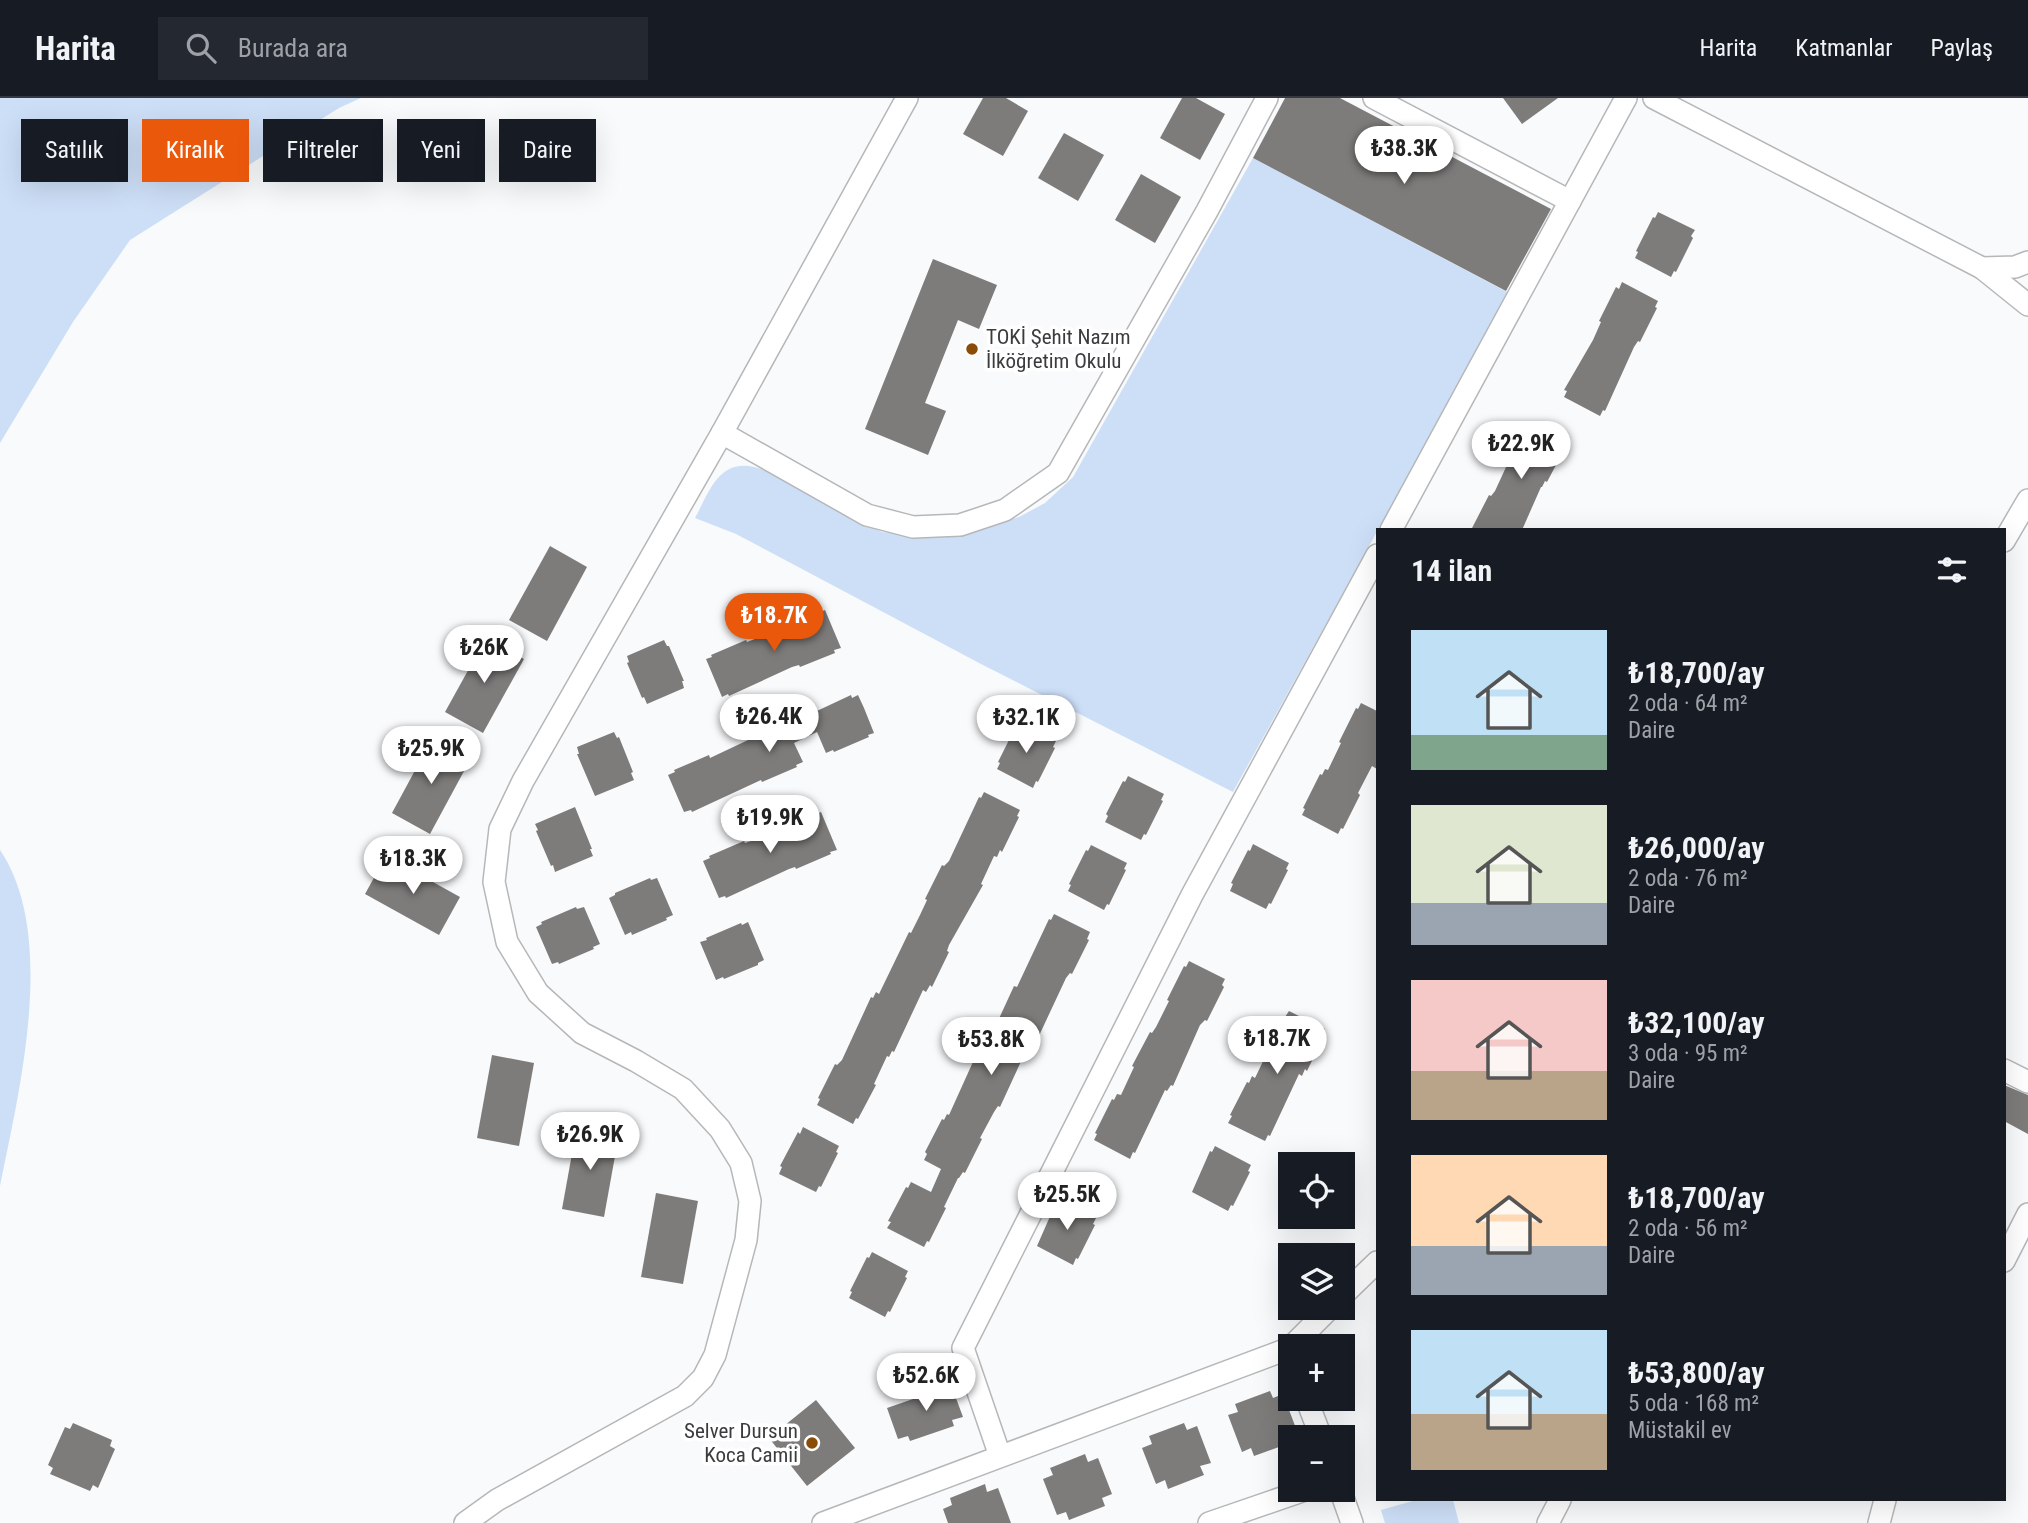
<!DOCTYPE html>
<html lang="tr">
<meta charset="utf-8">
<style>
:root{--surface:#171b24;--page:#242831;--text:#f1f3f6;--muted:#9ea1a6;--line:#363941;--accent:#ea580c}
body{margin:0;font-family:"Roboto Condensed",sans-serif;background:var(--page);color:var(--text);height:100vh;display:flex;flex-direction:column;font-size:26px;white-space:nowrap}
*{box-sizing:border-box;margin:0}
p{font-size:23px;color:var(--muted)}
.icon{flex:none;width:38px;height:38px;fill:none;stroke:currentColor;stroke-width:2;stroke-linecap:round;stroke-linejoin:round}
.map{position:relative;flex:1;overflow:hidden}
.sheet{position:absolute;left:1376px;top:430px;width:630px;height:973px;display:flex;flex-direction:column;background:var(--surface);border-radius:0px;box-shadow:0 7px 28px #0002}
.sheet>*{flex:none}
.banner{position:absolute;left:21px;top:21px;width:665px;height:63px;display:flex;gap:14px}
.controls{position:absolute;left:1278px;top:1054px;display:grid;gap:14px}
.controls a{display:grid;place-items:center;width:77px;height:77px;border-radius:0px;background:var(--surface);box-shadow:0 7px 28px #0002;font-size:35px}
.price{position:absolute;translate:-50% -60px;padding:0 16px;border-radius:24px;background:#fff;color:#222;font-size:23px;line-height:46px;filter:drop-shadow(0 2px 4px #0008)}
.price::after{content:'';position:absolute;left:50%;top:42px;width:21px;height:16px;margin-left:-10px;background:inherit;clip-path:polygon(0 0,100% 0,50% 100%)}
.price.active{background:var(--accent);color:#fff}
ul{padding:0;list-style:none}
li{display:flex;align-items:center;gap:21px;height:175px;padding:0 35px}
li span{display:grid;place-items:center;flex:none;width:196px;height:140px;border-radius:0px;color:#555}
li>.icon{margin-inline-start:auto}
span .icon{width:84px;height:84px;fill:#fffc;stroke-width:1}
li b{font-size:30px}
h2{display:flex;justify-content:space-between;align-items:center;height:84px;padding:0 35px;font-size:30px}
.tag{padding:0 24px;border-radius:0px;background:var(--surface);box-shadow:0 7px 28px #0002;font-size:24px;line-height:63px}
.tag.active{background:var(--accent);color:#fff}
header{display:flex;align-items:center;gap:42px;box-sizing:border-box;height:98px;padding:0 35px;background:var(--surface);border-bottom:2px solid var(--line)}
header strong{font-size:33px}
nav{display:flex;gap:38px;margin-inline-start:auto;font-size:24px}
.search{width:490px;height:63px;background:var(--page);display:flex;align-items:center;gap:18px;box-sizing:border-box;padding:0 24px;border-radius:0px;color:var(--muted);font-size:26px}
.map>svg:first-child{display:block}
.green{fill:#cddff7}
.building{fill:#7e7c7a}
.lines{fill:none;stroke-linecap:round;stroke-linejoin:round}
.minor-casing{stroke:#b5b7b9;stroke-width:24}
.minor{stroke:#fff;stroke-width:21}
.poi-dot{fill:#894d09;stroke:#fff;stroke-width:2.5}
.labels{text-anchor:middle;stroke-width:7;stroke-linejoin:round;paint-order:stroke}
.poi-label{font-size:21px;fill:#3b3c3d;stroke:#fff;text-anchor:start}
</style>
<header>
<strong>Harita</strong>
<div class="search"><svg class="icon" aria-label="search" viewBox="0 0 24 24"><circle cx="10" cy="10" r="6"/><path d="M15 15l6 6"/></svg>Burada ara</div>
<nav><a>Harita</a><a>Katmanlar</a><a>Paylaş</a></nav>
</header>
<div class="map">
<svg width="2028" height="1425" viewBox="0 0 2028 1425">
<rect width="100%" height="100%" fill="#f8fafc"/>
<g class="green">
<path d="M0 0H361L339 10 130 142 73 224 0 345Z"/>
<path d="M1253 60 1509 195 1233 694 981 566 736 436 695 420C712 388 721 356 765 372L882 434 903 436 969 433 1019 419 1045 405 1073 379Z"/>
<path d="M0 752C58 838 19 993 0 1088Z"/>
<path d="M1416 1402H1453L1459 1425H1385L1381 1412Z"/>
</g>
<g class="building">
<path d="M983 0H1006L1028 13 1003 58 963 36Z"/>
<path d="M1182 0H1196L1225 16 1200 62 1160 40Z"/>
<path d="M1285 0H1340L1551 111 1506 193 1253 60Z"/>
<path d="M1503 0H1558L1522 26Z"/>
<path d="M1064 35 1104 57 1078 103 1038 80Z"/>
<path d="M1141 76 1181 99 1155 145 1115 122Z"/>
<path d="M1658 114 1695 132 1691 138 1693 140 1676 174 1674 173 1671 179 1635 160 1638 154 1636 153 1653 119 1655 120Z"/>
<path d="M933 161 997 187 979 231 958 222 925 305 946 313 928 357 865 331Z"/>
<path d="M1622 184 1658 203 1655 209 1657 210 1640 244 1638 243 1634 249 1605 313 1603 312 1600 318 1564 299 1567 293 1564 292 1593 242 1601 224 1599 223 1616 189 1619 191Z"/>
<path d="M1530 325 1566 343 1563 349 1565 350 1547 384 1545 383 1542 389H1541L1522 432H1471L1489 397 1491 398 1495 393 1524 330 1526 331Z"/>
<path d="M550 448 587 469 547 543 509 522Z"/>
<path d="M825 512 841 550 834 552 835 555 800 569 799 567 792 569 729 598 728 596 722 599 706 561 712 559 711 557 746 542 747 544 783 530 782 528 817 513 818 515Z"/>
<path d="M486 540 524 561 483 635 445 614Z"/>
<path d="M664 542 667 548H669L684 583H682L684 590 647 606 644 599 642 600 627 565 629 564 627 558Z"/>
<path d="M851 597 852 600 858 597 864 610 874 635 868 637 869 639 834 654 833 652 826 655 817 634 794 645 803 664 796 667 797 669 762 684 761 682 692 714 691 712 684 714 668 677 675 674 674 672 709 657 710 660 780 627 781 630 787 627Z"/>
<path d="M1361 605 1377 613V671L1372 668 1358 695 1360 697 1343 731 1341 730 1338 736 1302 717 1305 711 1303 710 1320 676 1322 677 1325 671 1328 672 1341 645 1339 644 1356 610 1358 611Z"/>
<path d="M1020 625 1056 643 1053 649 1055 650 1038 684 1036 683 1033 690 997 671 1000 665 998 664 1015 630 1017 631Z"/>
<path d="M614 634 617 640 619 639 633 674 631 675 634 682 595 698 577 656H579L577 649Z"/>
<path d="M432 641 470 662 430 736 392 715Z"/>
<path d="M1128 678 1164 696 1161 702 1163 703 1146 737 1144 736 1141 742 1105 724 1108 718 1106 716 1123 683 1125 684Z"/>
<path d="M984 694 1020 712 1017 718 1019 719 1002 754 1000 752 997 759 994 758 981 786 983 787 949 847 947 853 949 854 932 889 930 887 926 894 923 892 894 954 892 953 889 959 887 958 874 986 876 987 858 1021 856 1020 853 1026 817 1007 820 1001 818 1000 835 966 837 967 842 962 871 899 873 900 876 894 879 896 909 834 911 835 920 817 927 802 925 801 942 767 944 768 949 763 979 699 981 700Z"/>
<path d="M575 709 592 751H590L593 758 555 774 553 767 551 768 536 733 538 732 535 726Z"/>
<path d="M821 714 837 752 830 754 831 756 796 771 795 769 789 771 726 800 725 798 719 800 703 763 710 760 709 758 744 743 745 745 751 743 814 715V717Z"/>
<path d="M1253 746 1289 765 1286 771 1288 772 1271 806 1269 805 1266 811 1230 793 1233 786 1231 785 1248 752 1250 753Z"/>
<path d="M1091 747 1127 765 1124 771 1126 772 1109 807 1107 806 1104 812 1068 793 1071 787 1069 786 1086 752 1088 753Z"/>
<path d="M386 758 460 799 439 837 365 796Z"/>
<path d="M650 780 651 782 657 780 673 817 666 820 667 822 632 837 631 834 625 837 609 800 615 797V795Z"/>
<path d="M576 809 577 811 584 809 600 846 593 849 594 851 559 866 558 864 552 866 536 829 542 826 541 824Z"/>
<path d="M1054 816 1090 834 1087 841 1089 842 1072 876 1070 875 1066 880 1037 942 1035 941 1032 947 1029 946 1000 1009 998 1008 994 1014 980 1040 982 1041 965 1075 963 1074 959 1080H958L944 1109 946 1110 929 1144 927 1143 924 1149 887 1130 891 1124 888 1123 906 1089 908 1090 911 1084 931 1094 941 1071 924 1062 927 1056 925 1054 942 1021 944 1022 947 1016 949 1017 977 955 979 956 982 950 985 951 1014 888 1017 889 1049 821 1051 822Z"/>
<path d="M748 824 764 862 758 865V867L724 881 723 879 716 882 700 844 707 842 706 840 741 825 742 827Z"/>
<path d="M1189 863 1225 881 1222 887 1224 889 1207 923 1205 922 1200 927 1173 988 1171 987 1167 993 1165 992 1135 1055 1133 1054 1130 1061 1094 1042 1097 1036 1095 1035 1112 1001 1114 1002 1117 996 1121 997 1134 969 1132 968 1150 934 1152 935 1156 929 1169 903 1167 902 1184 868 1186 869Z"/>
<path d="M1289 913 1325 931 1322 937 1324 938 1307 973 1305 971 1302 978 1299 976 1270 1038 1268 1037 1265 1043 1228 1025 1232 1018 1230 1017 1247 984 1249 985 1252 978 1255 980 1268 953 1266 952 1284 918 1285 919Z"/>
<path d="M492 957 534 965 519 1048 477 1040Z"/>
<path d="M2004 987 2028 997V1036L2004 1023Z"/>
<path d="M577 1028 619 1036 604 1119 562 1111Z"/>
<path d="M803 1029 839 1048 836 1054 838 1055 821 1089 819 1088 816 1094 779 1076 782 1069 780 1068 798 1034 800 1036Z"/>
<path d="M1215 1048 1251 1067 1248 1073 1250 1074 1233 1108 1231 1107 1228 1113 1192 1094 1210 1053 1212 1054Z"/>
<path d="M656 1095 698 1103 683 1186 641 1179Z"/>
<path d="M1060 1102 1096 1120 1093 1126 1095 1127 1078 1161 1076 1160 1073 1167 1037 1148 1055 1107 1057 1108Z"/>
<path d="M872 1154 908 1173 905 1179 907 1180 890 1214 888 1213 885 1219 849 1200 852 1194 850 1193 867 1159 869 1160Z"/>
<path d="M950 1284 963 1319 952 1322 954 1328 910 1343 908 1338 898 1341 887 1310 913 1301 912 1298Z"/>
<path d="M1270 1293 1273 1300 1283 1296 1297 1333 1290 1335V1345L1254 1358 1251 1350 1242 1354 1228 1317 1238 1314 1235 1306Z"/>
<path d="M816 1302 855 1350 807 1388 769 1340Z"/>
<path d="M73 1325 112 1342 110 1348 115 1351 98 1390 93 1387 90 1393 50 1376 53 1370 48 1367 65 1329 70 1331Z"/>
<path d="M1184 1325 1187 1332 1197 1328 1211 1365 1200 1368 1204 1377 1168 1391 1165 1382 1156 1386 1142 1350 1152 1346 1149 1338Z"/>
<path d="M1085 1356 1088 1364 1098 1360 1112 1396 1102 1400 1105 1408 1069 1422 1066 1414 1057 1417 1043 1381 1053 1377 1050 1370Z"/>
<path d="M985 1386 987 1394 998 1390 1011 1425H948L943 1411 952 1407 950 1400Z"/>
</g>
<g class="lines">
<g class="minor-casing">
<g id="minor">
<path d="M1374 0 1570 103"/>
<path d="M1654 0 1982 170 2015 169 2028 164"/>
<path d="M1982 170 2028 207"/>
<path d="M722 335 867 417 913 429 960 427 1005 412 1058 375 1207 113 1267 0"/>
<path d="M1391 432 1626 0"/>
<path d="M2004 443 2028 402"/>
<path d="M2004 972 2028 984"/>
<path d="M2004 1163 2028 1116"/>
<path d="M1342 1198 1377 1164"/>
<path d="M1292 1248 1331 1209"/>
<path d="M1306 1300 1321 1339"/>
<path d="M1000 1358 963 1250 1192 797 1377 457"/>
<path d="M1340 1391 1352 1425"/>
<path d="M465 1425 497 1402 685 1298 703 1280 715 1257 746 1142 750 1103 741 1065 720 1031 683 991 636 963 582 935 538 895 507 844 494 784 500 731 523 683 722 335 907 0"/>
<path d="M823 1425 1290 1250"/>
<path d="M1209 1425 1308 1391"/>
<path d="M1548 1425 1560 1402"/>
<path d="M1879 1425 1885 1402"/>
</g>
</g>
<use href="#minor" class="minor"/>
</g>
<g class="poi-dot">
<circle cx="972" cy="251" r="7"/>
<circle cx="812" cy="1345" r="7"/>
</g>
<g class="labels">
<g class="poi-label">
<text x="986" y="246">TOKİ Şehit Nazım<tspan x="986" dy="24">İlköğretim Okulu</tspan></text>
<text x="798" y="1340" text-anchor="end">Selver Dursun<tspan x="798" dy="24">Koca Camii</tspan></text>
</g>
</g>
</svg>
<div class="controls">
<a><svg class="icon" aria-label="locate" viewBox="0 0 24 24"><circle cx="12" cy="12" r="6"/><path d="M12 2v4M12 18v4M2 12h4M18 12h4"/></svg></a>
<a><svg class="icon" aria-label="layers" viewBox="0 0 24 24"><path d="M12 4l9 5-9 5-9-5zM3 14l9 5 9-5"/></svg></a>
<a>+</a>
<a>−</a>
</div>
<b class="price" style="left:1404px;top:88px">₺38.3K</b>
<b class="price" style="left:1521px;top:383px">₺22.9K</b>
<b class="price active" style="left:774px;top:555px">₺18.7K</b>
<b class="price" style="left:484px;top:587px">₺26K</b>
<b class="price" style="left:769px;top:656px">₺26.4K</b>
<b class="price" style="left:1026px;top:657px">₺32.1K</b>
<b class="price" style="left:431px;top:688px">₺25.9K</b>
<b class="price" style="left:770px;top:757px">₺19.9K</b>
<b class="price" style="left:413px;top:798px">₺18.3K</b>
<b class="price" style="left:1277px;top:978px">₺18.7K</b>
<b class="price" style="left:991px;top:979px">₺53.8K</b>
<b class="price" style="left:590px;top:1074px">₺26.9K</b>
<b class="price" style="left:1067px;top:1134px">₺25.5K</b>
<b class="price" style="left:926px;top:1315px">₺52.6K</b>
<div class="banner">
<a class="tag">Satılık</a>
<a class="tag active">Kiralık</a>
<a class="tag">Filtreler</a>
<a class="tag">Yeni</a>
<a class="tag">Daire</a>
</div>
<section class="sheet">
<h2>14 ilan<svg class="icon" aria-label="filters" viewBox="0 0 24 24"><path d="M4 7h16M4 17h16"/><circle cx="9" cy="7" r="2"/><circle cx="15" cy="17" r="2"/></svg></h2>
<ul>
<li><span style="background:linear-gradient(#bfe0f5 75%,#7fa58c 0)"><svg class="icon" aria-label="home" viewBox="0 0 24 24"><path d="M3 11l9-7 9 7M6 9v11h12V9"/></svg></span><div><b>₺18,700/ay</b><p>2 oda · 64 m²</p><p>Daire</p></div></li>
<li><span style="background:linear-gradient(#dfe7d0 70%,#9aa5b1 0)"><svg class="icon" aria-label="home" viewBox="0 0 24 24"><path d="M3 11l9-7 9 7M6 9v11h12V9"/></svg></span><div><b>₺26,000/ay</b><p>2 oda · 76 m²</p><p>Daire</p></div></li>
<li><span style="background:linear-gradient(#f6c9c9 65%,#b9a48a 0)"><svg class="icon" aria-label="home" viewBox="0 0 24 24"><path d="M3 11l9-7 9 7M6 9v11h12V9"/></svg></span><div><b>₺32,100/ay</b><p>3 oda · 95 m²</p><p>Daire</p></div></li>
<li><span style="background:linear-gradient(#ffd9b3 65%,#9aa5b1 0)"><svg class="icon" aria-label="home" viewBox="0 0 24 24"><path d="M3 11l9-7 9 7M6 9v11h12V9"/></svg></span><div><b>₺18,700/ay</b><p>2 oda · 56 m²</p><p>Daire</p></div></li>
<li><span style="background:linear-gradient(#bfe0f5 60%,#b9a48a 0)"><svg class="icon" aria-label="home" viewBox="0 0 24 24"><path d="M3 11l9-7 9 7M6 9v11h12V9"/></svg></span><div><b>₺53,800/ay</b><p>5 oda · 168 m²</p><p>Müstakil ev</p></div></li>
</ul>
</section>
</div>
